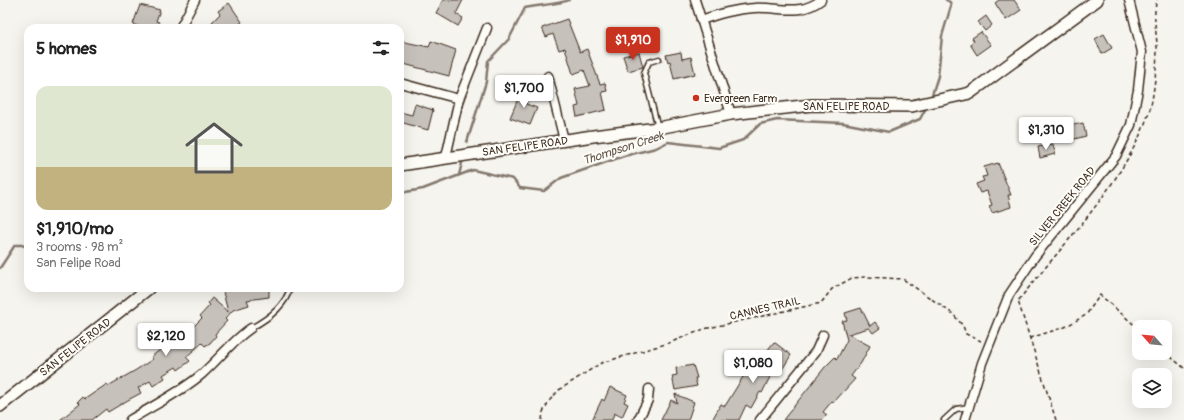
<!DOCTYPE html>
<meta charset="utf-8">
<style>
:root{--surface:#fff;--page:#f6f6f6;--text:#222;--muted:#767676;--line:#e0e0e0;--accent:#c8321e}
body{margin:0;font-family:Pangolin,sans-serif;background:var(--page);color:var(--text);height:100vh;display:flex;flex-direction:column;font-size:15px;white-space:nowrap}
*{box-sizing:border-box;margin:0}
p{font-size:13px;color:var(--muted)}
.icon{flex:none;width:22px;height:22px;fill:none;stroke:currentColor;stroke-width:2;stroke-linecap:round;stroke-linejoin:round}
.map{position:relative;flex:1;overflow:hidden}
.panel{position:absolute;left:24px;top:24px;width:380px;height:268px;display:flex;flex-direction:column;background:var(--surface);border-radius:12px;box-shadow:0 4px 16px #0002}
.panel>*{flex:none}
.needle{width:26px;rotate:297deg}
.fabs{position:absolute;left:1132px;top:320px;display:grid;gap:8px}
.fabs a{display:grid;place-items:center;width:40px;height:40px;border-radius:8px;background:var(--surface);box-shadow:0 4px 16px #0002;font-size:20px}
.price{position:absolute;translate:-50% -34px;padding:0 9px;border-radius:4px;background:#fff;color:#222;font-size:13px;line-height:26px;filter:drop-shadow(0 1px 2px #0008)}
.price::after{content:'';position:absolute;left:50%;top:24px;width:12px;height:9px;margin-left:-6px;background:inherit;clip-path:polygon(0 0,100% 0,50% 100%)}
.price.selected{background:var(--accent);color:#fff}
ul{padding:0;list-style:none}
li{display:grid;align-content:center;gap:8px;height:212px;padding:0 12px}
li+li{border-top:1px solid var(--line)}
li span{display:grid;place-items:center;height:124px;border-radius:12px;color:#555}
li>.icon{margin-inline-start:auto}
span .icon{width:72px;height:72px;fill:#fffc;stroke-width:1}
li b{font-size:17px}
h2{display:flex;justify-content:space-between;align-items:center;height:48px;padding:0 12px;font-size:17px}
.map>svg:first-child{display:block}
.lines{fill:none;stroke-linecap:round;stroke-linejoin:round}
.stream{stroke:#84786e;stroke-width:2.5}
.building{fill:#c7c1bb;stroke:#3b2a1e}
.service-casing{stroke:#3b2a1e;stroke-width:7}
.minor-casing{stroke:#3b2a1e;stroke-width:11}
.tertiary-casing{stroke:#3b2a1e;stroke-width:14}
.path{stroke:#3b2a1e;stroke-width:1.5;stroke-dasharray:4 3;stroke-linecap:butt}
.service{stroke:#fdfcf7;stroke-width:4}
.minor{stroke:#fdfcf7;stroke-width:8}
.tertiary{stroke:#fdfcf7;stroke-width:11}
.poi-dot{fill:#c8321e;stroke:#fdfcf7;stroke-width:1.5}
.labels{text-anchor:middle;stroke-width:4;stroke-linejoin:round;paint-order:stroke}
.poi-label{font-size:11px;fill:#3b2a1e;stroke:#fdfcf7;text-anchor:start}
.street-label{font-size:11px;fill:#3b2a1e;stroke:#fdfcf7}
.water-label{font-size:12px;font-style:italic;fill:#65584d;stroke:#fdfcf7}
</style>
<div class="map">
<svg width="1184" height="420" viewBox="0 0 1184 420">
<rect width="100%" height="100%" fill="#f5f4ee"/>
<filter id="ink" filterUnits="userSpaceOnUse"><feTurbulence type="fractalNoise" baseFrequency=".025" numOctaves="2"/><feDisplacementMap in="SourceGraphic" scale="8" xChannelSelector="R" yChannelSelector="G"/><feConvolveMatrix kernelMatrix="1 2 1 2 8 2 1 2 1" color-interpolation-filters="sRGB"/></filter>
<g filter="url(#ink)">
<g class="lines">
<g class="stream">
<path d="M931 98 938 76 942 36 951 6 950 2 946 0"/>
<path d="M467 142 486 82 488 61 509 39 525 8C534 6 564 3 569 0"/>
<path d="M459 175 462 163"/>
<path d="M400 193 423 189 473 170 513 179 520 188 544 191 561 178 624 156 656 148 668 142 719 148 743 140 760 124 777 120 843 123 889 132 920 119 927 106"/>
<path d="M0 268 15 245H22L28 248"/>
</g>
</g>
<g class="building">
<path d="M443 0H463L456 14 463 18 458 26 436 13Z"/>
<path d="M999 0H1014L1021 10 1006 20 995 3Z"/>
<path d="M229 3 242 22 235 28H217L212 22 220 14 218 11Z"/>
<path d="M140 5 160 10 156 21 159 22 156 28H142L133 24Z"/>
<path d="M986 16 992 25 985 31 978 22Z"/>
<path d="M567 19 580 52 587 49 600 84 605 83 607 91 602 92 606 110 577 117 575 107 579 106 575 89 590 86 584 70 573 74 565 48 559 50 553 34 546 37 542 28Z"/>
<path d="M981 32 991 45 977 55 970 44 974 41 972 38Z"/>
<path d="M1104 34 1112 48 1102 54 1095 39Z"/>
<path d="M400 41 429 47 431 41 456 50 449 76 400 63Z"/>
<path d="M639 52 643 67 628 71 623 56Z"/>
<path d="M681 52 682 59 691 57 695 74 674 79 670 61 668 62 666 55Z"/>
<path d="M522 89 530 92 526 104 537 108 530 125 510 118Z"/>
<path d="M415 104 433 110 428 130 400 122V112L412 115Z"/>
<path d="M1083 123 1086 136 1067 141 1064 127Z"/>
<path d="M1053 144 1055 154 1040 158 1038 147Z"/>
<path d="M998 163 1011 195H1008L1011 207 992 213 989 206 992 205 987 191 980 193 976 184 984 181 982 177 987 176 984 167Z"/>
<path d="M222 288H269V297L247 300 249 305 233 310 225 319 227 321 215 334 216 336 210 343 205 346 202 343 186 357 190 361 178 370 176 367 163 375 165 378 153 386 150 381 138 388 141 393 128 400 108 412 106 409 92 420H60L80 404 78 402 83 397 85 399 107 384 108 386 136 370 153 359 151 357 166 345 169 348 188 332 202 318 200 316 210 305 208 303 212 298 228 312Z"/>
<path d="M861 308 870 326 875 322 880 328 873 333 869 328 848 334 870 346 861 363 851 376 855 379 834 402 832 401 823 412 827 415 822 420H783L825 367 835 357 837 359 847 340 842 321 847 320 845 313Z"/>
<path d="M774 342 791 355 785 365 779 373 774 369 762 393 760 392 751 408 746 405 739 420H712L721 404 725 406 751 364 755 366Z"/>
<path d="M693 365 697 378H695L697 386 675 390 672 376 677 375 676 368Z"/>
<path d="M610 387 627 395 624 402 628 404 622 417 614 413 612 420H592L602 399 604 401Z"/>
<path d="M675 394 694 402 688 420H661L671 400 677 403Z"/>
</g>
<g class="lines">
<g class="service-casing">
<g id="service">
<path d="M658 128 644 73 649 62 659 59"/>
<path d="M251 328C268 319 285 307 290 288"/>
<path d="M944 420 956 409 969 407"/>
</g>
</g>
<g class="minor-casing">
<g id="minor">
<path d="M695 0 731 114"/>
<path d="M701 20C719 14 735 9 754 8 777 6 799 17 821 0"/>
<path d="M180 28 195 0"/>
<path d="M548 76 564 140"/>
<path d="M400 83 459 99"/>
<path d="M446 157 459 99 487 28"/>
<path d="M130 420C154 405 181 392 202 374 219 359 233 340 251 328"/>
<path d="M638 420 648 400 649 389"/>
<path d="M760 420 816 351 823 335"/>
<path d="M965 420 982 363 1009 295 1035 256 1116 156 1131 125 1138 90 1142 52 1129 0"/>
</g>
</g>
<g class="tertiary-casing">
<g id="tertiary">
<path d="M400 165 593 136 658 128 731 114 812 105 912 106 970 93 1097 0"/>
<path d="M0 406 149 288"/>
</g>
</g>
<g class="path">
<path d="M1030 338 1065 327 1086 315 1100 295 1139 329"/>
<path d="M1165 352 1184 368"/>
<path d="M542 420 543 412 549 401 559 390 601 363 669 343 704 329 821 303 832 289 852 278 867 277 903 279 953 314 963 326 966 334 981 341"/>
<path d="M1056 420 1018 301C1063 244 1129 178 1150 109 1154 95 1157 63 1157 48 1157 32 1152 16 1157 0"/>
</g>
<use href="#service" class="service"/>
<use href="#minor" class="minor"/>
<use href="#tertiary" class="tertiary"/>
</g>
</g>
<circle class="poi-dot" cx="696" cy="98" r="4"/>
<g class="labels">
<g class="poi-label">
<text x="704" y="102">Evergreen Farm</text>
</g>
<g class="street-label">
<text x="846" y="110">SAN FELIPE ROAD</text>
<text transform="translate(525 146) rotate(-8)" y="4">SAN FELIPE ROAD</text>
<text transform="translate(1062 206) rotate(-51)" y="4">SILVER CREEK ROAD</text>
<text transform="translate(765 308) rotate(-13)" y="4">CANNES TRAIL</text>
<text transform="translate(75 347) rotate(-38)" y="4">SAN FELIPE ROAD</text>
</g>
<g class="water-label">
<text transform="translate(623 148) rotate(-18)" y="4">Thompson Creek</text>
</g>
</g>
</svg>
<div class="fabs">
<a><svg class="needle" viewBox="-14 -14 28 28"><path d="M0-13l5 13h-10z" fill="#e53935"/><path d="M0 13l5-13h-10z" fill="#767676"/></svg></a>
<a><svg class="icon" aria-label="layers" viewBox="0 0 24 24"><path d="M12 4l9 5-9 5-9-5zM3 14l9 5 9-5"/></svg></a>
</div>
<b class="price selected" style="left:633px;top:61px">$1,910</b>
<b class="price" style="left:524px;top:109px">$1,700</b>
<b class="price" style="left:1046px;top:151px">$1,310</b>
<b class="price" style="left:166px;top:357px">$2,120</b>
<b class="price" style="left:753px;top:384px">$1,080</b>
<section class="panel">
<h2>5 homes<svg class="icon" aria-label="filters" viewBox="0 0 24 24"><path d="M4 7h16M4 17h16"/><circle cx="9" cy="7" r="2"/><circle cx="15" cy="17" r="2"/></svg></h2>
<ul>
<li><span style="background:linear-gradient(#dfe7d0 65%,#c2b280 0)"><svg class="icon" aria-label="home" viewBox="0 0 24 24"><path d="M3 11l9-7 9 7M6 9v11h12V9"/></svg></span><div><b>$1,910/mo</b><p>3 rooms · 98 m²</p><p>San Felipe Road</p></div></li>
</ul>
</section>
</div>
